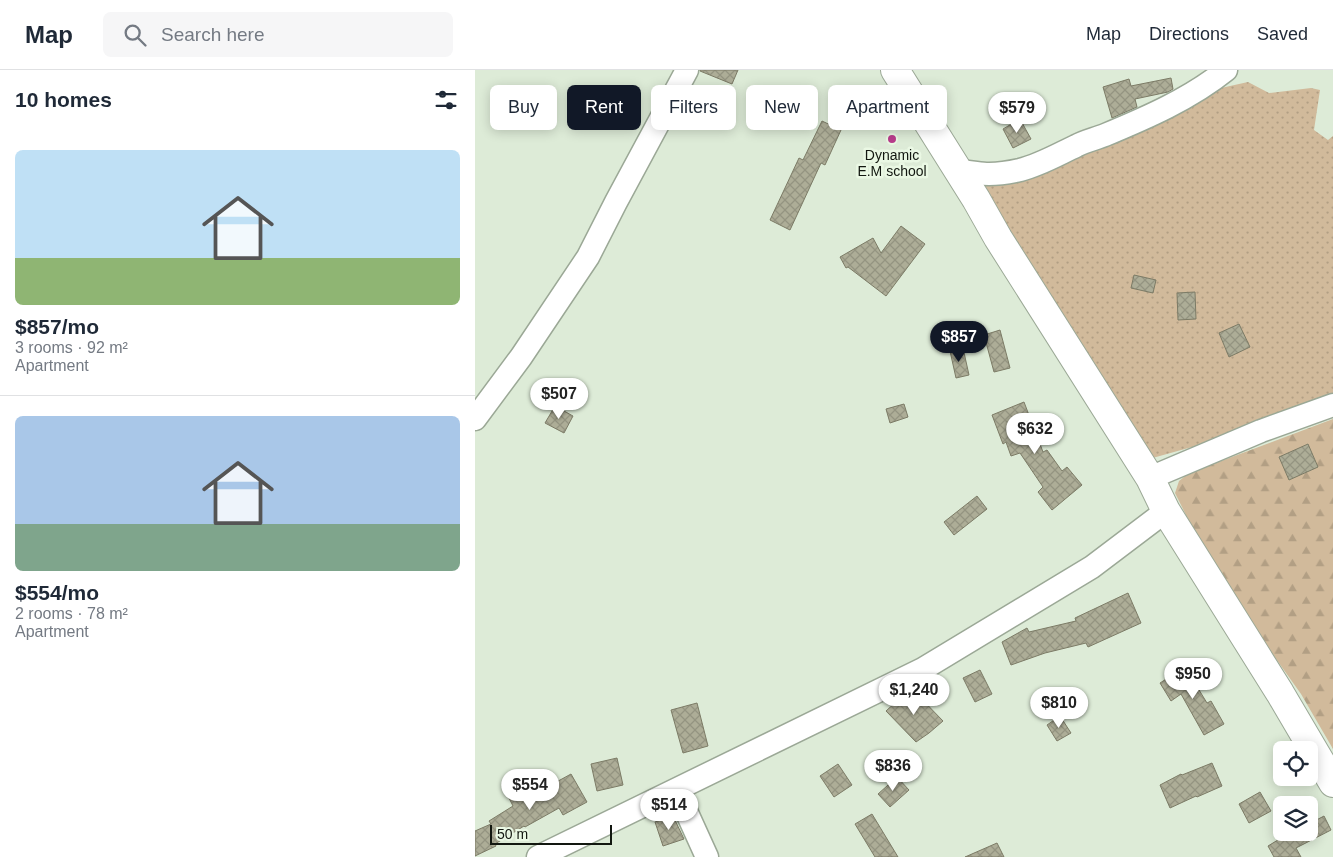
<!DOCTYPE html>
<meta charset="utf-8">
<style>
:root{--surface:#fff;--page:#f6f6f7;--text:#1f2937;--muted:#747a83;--line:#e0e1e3;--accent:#111827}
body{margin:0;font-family:Helvetica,sans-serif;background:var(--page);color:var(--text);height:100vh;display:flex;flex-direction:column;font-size:19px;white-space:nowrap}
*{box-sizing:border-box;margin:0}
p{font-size:16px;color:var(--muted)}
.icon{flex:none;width:28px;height:28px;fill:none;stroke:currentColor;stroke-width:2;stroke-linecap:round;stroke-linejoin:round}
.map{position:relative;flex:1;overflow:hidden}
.panel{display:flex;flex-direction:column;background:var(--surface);width:475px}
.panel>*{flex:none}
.guide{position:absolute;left:15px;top:15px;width:475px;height:45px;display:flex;gap:10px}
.fabs{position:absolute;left:798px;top:671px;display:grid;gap:10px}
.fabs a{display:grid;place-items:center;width:45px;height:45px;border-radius:8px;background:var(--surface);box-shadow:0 2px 12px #0003;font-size:25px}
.scale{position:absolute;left:15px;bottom:12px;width:122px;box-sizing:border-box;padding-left:5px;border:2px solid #121710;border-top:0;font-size:14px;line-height:18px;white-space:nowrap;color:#121710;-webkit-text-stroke:4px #eaf8e4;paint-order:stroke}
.price{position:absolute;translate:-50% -42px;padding:0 11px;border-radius:18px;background:#fff;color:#222;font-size:16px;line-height:32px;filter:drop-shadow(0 1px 2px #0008)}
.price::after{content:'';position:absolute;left:50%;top:30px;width:15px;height:11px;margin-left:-8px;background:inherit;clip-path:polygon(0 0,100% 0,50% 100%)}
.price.on{background:var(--accent);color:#fff}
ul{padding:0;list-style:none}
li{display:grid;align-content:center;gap:10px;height:265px;padding:0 15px}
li+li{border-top:1px solid var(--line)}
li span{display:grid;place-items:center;height:155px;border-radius:8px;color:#555}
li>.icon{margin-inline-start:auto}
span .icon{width:90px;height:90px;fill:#fffc;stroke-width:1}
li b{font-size:21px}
h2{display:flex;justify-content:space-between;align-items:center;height:60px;padding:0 15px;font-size:21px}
.tag{padding:0 18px;border-radius:8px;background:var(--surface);box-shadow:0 2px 12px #0003;font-size:18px;line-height:45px}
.tag.on{background:var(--accent);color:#fff}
header{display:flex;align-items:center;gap:30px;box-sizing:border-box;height:70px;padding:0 25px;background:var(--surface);border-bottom:1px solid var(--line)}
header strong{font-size:24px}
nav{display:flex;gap:28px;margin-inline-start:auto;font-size:18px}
.search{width:350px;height:45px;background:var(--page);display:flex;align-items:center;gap:12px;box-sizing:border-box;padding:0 18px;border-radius:8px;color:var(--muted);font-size:19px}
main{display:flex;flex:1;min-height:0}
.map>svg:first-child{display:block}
.grass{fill:url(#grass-dots)}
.forest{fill:url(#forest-firs)}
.building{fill:url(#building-cross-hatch);stroke:#7c7b66}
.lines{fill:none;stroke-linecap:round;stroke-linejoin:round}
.minor-casing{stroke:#9ba896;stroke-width:25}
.major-casing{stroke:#9ba896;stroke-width:30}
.minor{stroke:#fff;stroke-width:22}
.major{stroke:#fff;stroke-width:28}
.poi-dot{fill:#b83c8b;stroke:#eaf8e4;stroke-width:2}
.labels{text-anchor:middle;stroke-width:5;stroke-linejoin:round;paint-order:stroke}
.poi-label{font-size:14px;fill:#121710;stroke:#eaf8e4}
</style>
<header>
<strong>Map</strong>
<div class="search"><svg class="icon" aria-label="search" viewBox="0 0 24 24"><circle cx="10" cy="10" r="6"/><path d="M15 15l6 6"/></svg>Search here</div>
<nav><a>Map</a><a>Directions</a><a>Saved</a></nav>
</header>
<main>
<section class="panel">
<h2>10 homes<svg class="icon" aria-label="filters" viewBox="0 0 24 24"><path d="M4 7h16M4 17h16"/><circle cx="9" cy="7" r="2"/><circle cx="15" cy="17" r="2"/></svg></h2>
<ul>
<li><span style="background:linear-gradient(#bfe0f5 70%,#8fb573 0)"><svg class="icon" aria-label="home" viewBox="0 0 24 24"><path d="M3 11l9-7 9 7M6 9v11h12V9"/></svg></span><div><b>$857/mo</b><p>3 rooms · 92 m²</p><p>Apartment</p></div></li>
<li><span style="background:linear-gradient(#a9c7e8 70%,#7fa58c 0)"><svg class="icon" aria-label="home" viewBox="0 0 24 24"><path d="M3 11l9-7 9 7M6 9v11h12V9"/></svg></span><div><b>$554/mo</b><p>2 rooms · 78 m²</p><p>Apartment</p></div></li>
</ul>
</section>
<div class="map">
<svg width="858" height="787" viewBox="0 0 858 787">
<defs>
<pattern id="grass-dots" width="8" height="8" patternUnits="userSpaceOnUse" patternTransform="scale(1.25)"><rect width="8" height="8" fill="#d1ba9b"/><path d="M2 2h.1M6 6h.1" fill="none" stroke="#b29f84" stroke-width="1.8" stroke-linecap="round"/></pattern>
<pattern id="forest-firs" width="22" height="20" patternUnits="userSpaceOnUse" patternTransform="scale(1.25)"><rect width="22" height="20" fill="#d1ba9b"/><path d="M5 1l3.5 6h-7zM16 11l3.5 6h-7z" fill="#b29f84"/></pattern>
<pattern id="building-cross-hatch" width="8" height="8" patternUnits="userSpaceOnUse" patternTransform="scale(1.25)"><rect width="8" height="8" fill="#adad97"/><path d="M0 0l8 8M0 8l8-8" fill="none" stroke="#949481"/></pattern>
</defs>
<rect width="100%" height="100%" fill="#ddebd7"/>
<path class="grass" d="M773 12 794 23 836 18 845 20 839 60 853 70 858 66V326L742 370 674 389 504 115 737 20Z"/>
<path class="forest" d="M858 349V679L826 624 791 575 717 457 700 423 704 411 714 403Z"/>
<g class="building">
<path d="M225 0H263L257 14 225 1Z"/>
<path d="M696 8 698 19 693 22 660 29 662 37 637 48 628 17 654 9 656 16Z"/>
<path d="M545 49 556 69 538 78 528 59Z"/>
<path d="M347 51 366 60 350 95 346 93 315 160 295 150 324 88 328 90Z"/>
<path d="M426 156 450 174 411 226 373 197 371 198 365 187 398 168 406 183Z"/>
<path d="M659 205 681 210 678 223 656 218Z"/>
<path d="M720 222 721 249 703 250 702 223Z"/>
<path d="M764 254 775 277 754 287 744 263Z"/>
<path d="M525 260 535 298 519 302 509 265Z"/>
<path d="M488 278 494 305 481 308 475 281Z"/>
<path d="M549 332 568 382 572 380 587 401 592 397 607 415 577 440 563 422 568 417 545 383 536 386 531 372 528 374 517 345Z"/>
<path d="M429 334 433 347 415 353 411 339Z"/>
<path d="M80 336 98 346 89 363 70 353Z"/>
<path d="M833 374 843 397 814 410 804 387Z"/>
<path d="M502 426 512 439 479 465 469 452Z"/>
<path d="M653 523 666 553 613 577 611 573 570 583 536 595 527 572 552 558 554 562 601 551 600 548Z"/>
<path d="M710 597 732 633 736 631 749 654 729 665 706 624 696 631 685 613Z"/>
<path d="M505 600 517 624 500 632 488 608Z"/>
<path d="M437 619 468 651 454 663 441 672 411 641 433 621Z"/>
<path d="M222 633 233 676 208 683 196 640Z"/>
<path d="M585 646 596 663 582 671 572 655Z"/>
<path d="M142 688 148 715 122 721 116 694Z"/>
<path d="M737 693 747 716 722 727 721 726 695 738 685 715 706 704 707 705Z"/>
<path d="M363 694 377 715 359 727 345 706Z"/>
<path d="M96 704 112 732 88 745 84 738 50 757 49 756 20 774 21 776 0 786V761L16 754 14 751 38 736 34 728 60 713 65 721Z"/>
<path d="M422 707 434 720 415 737 403 724Z"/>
<path d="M785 722 796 741 774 753 764 734Z"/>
<path d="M397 744 423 787H400L380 754Z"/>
<path d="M198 746 209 769 188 776 180 752Z"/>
<path d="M849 746 856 760 821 778 826 787H799L793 776 816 762H834V754Z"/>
<path d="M522 773 529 787H490Z"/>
</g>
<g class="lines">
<g class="minor-casing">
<g id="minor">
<path d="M484 102C494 101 504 104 514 104 524 104 536 102 545 100 565 95 582 85 601 76 610 71 620 69 630 65 671 48 715 29 751 0"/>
<path d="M0 349 46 287 113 187 141 132 212 0"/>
<path d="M675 408 786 361 858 335"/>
<path d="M198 722 212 743 232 787"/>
<path d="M63 787 448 599 617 497 691 441"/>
</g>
</g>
<g class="major-casing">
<path id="major" d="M420 0 501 129 523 168 675 408 691 441 805 623 858 713"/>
</g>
<use href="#minor" class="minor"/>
<use href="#major" class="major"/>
</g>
<circle class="poi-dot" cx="417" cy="69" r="5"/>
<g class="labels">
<g class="poi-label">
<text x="417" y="90">Dynamic<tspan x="417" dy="16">E.M school</tspan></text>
</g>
</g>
</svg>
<div class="fabs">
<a><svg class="icon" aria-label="locate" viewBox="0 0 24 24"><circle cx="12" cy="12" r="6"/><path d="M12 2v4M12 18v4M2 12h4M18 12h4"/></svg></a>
<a><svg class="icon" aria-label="layers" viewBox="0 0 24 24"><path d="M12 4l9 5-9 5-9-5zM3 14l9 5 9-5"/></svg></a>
</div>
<div class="scale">50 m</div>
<b class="price" style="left:542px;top:64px">$579</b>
<b class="price on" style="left:484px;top:293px">$857</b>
<b class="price" style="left:84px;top:350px">$507</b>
<b class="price" style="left:560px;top:385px">$632</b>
<b class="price" style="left:718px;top:630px">$950</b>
<b class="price" style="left:439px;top:646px">$1,240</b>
<b class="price" style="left:584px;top:659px">$810</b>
<b class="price" style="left:418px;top:722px">$836</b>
<b class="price" style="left:55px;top:741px">$554</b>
<b class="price" style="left:194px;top:761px">$514</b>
<div class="guide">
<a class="tag">Buy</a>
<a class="tag on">Rent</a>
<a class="tag">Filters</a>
<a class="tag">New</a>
<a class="tag">Apartment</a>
</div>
</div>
</main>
